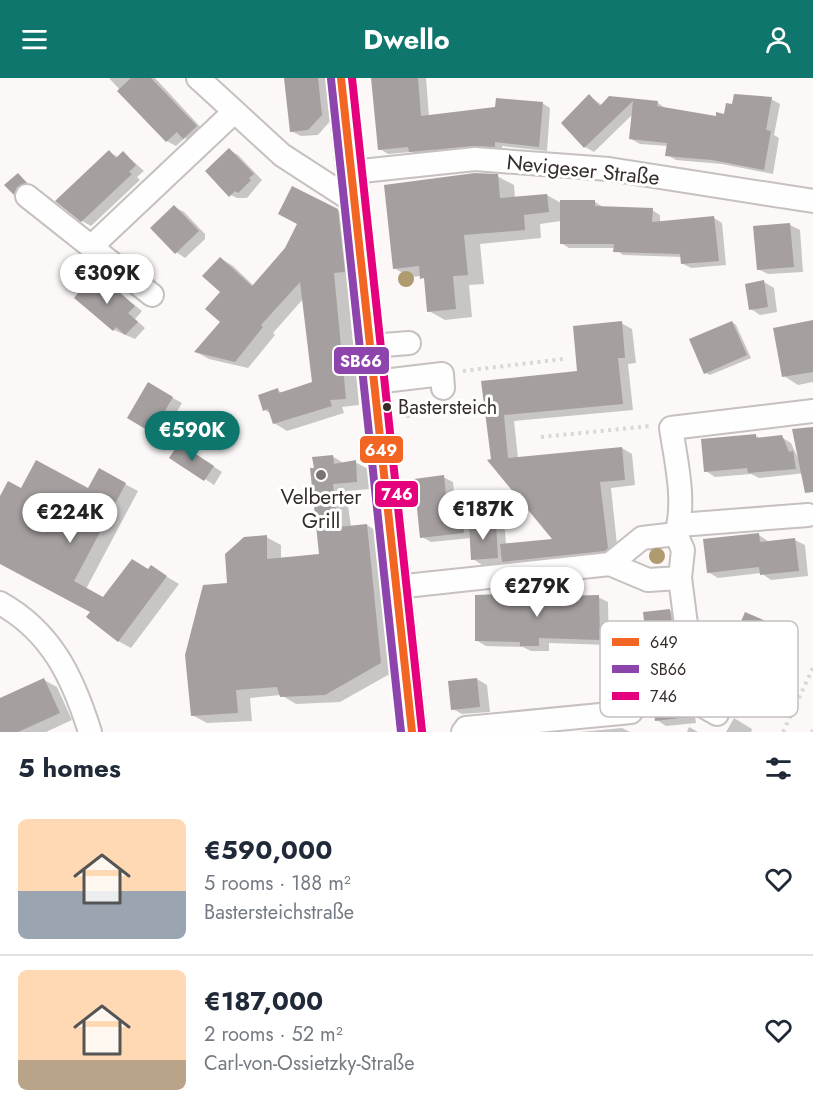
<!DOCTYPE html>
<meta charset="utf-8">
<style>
:root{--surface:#fff;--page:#f2f2f3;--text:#1f2937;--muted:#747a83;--line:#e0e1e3;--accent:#0f766e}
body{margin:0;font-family:Jost,sans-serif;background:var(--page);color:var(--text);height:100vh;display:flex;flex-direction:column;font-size:22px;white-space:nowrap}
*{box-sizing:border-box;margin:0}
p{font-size:20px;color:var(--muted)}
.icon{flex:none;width:33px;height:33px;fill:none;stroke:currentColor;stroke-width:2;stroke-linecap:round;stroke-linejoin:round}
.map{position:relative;height:654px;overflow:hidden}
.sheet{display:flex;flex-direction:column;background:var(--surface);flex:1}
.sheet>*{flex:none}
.price{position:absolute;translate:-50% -51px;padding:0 14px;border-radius:21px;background:#fff;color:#222;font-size:20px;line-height:39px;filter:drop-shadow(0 2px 3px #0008)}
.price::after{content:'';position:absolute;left:50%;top:36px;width:18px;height:14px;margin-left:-9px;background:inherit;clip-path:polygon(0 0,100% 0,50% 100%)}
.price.selected{background:var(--accent);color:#fff}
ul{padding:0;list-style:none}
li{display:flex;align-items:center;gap:18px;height:150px;padding:0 18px}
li+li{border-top:2px solid var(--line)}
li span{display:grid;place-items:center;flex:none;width:168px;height:120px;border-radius:9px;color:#555}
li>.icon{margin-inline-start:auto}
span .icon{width:72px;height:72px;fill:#fffc;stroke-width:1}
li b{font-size:26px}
h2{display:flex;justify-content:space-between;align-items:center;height:72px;padding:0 18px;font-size:26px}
header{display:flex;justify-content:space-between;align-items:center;height:78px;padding:0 18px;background:var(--accent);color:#fff;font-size:27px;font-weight:700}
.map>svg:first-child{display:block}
.shadow{fill:#0003}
.building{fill:#a59f9f}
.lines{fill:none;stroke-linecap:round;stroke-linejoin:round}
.minor-casing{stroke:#c6c0be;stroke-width:26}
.major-casing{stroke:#b5a89e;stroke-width:32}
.path{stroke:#d9d7d7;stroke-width:4;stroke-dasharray:3 4.5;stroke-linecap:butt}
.minor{stroke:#fefefe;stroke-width:22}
.major{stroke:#ece5df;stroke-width:28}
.bus-1-casing{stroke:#fff;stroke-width:12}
.bus-2-casing{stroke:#fff;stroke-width:12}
.bus-3-casing{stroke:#fff;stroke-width:12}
.bus-1{stroke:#f26522;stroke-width:8}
.bus-2{stroke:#8e44ad;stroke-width:8}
.bus-3{stroke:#e5007d;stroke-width:8}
.tree{fill:#b09a6f}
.bus-dot{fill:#362c29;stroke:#fff;stroke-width:2}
.poi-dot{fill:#7b7371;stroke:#fff;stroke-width:2}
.labels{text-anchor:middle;stroke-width:6;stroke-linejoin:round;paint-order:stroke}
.bus-label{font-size:20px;fill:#362c29;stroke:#fff;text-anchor:start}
.street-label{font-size:21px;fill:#362c29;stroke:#fff}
.poi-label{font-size:21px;fill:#362c29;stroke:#fff}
.key{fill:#fff;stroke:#c3c0bf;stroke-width:1.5}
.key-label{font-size:16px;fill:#362c29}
.line-badge{stroke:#fff;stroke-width:2}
.badge-label{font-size:16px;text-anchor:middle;font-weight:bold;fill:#fff}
</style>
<header><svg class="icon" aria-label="menu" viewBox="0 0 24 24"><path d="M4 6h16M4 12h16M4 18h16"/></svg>Dwello<svg class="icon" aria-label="person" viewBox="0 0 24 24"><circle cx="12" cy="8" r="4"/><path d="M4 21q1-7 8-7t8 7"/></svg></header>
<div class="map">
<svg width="813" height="654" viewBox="0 0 813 654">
<rect width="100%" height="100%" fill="#fbf8f7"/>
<g class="shadow">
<path d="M109 0H155L205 54 194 65 185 60 176 68 167 63Z"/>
<path d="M285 0H326L331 42 318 57 301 58 291 53Z"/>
<path d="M372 0H426L429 39 542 25 550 30 547 73 502 68 503 73 419 78 411 74 388 76 380 71Z"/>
<path d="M589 18 602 27 609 20 657 24 666 31 717 40 771 21 780 26 774 57 779 60 773 96 722 86 676 82 667 77 668 68 640 66 631 61 633 36 594 74 585 69 563 45Z"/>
<path d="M229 72 238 77 262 102 247 120H237L227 115Z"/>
<path d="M109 74 118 79 124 75 144 93 137 99 140 102 91 148 82 143Z"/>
<path d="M18 97 30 107 21 111 18 118 7 107Z"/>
<path d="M497 98 514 107 515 120 547 117 561 125 595 124 603 129 652 132 660 137V145L714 140 722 145 726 187 691 190 683 186 682 179 623 177 615 170H569L561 165V143L540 146 541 160 480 166 484 206 469 207 472 239 445 242 429 233 426 202 422 198 410 199 394 190Z"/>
<path d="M174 129 184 134 205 156V161L185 180 176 174Z"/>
<path d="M337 132 350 140 357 201 347 202 359 327 342 329 344 335 287 353 274 345 271 336 265 332 277 312 283 315 313 305 303 221 273 255 275 257 248 290 209 281 196 274 222 244 220 180 233 188 254 208Z"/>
<path d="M790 147 800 152 803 194 768 196 758 191Z"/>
<path d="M764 204 774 210 777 234 760 237 751 231Z"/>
<path d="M108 206 142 233 135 241 145 250 135 261 114 252Z"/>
<path d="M732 244 736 247 751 280 710 297 706 295Z"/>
<path d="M813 244V304L798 307 784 298Z"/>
<path d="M621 245 632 251 636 285 628 286 633 332 514 343 518 380 622 370 632 376 635 407 611 410 618 476 514 489 507 485 482 487 473 481 471 460 431 464 422 459 443 399 453 404 457 441H463L472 446H496L505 452 506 467 555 462 493 383 483 304 579 294Z"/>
<path d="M148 306 182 325 162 359 129 340Z"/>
<path d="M813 351V389L805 395 759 400 751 396 715 399 706 393 755 357 761 361 781 359 791 365 798 380Z"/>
<path d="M189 372 222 394 214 407 205 401Z"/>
<path d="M332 378 345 386 355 384 370 392 371 411 346 413 351 449 367 447 381 456 395 593 340 624 296 626 281 617 250 620 252 643 207 645 192 637 229 507 266 459 281 467V481L320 478 311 392Z"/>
<path d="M99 392 138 413 86 511 103 520 149 492 164 497 179 506 131 570 118 563 92 534 0 484V421L21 412H89Z"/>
<path d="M759 457 769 464 795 462 805 467 808 498 771 502 761 495 718 500 708 494Z"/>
<path d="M561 513 570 518 598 519 608 524 609 567 549 565V573H531L523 569 486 568 476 562 499 518 509 525H537Z"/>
<path d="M670 533 680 538 696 645 666 648 657 642Z"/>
<path d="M477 601 487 607 490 634 462 636 453 631Z"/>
<path d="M44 602 57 609 72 642 46 654H0V622Z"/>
<path d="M734 640 752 651 751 654H726Z"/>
<path d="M689 649 698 654H687Z"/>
<path d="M622 650 630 654H580Z"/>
</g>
<g class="building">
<path d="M131 0H151L197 48 183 61 177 54 166 64 117 13Z"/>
<path d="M284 0H318L322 37 308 52 290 54Z"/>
<path d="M371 0H418L421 38 495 29 496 20 543 24 539 69 495 64V69L474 68 409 74 408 69 378 72Z"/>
<path d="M589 16 600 28 609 18 658 23 657 28 716 38V34L724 36 726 25 732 26 734 16 772 19 766 52 771 53 764 92 712 82 665 78 667 65 629 61 633 23 584 70 561 45Z"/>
<path d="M229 70 254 96 249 100 251 102 238 115 235 113 229 119 205 93Z"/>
<path d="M109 72 116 80 123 73 136 87 129 94 132 96 81 144 55 123Z"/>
<path d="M18 95 27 105 17 109 14 117 4 107Z"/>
<path d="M475 95 498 96 500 120 547 116 549 134 524 137 525 152 464 157 468 197 453 198 456 231 427 234 424 200 420 201 419 188 393 191 384 107Z"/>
<path d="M292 108 338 131 345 194 334 195 346 321 330 322 332 328 273 346 268 331 263 333 258 317 278 310 279 315 312 304 300 204 261 247 263 249 235 284 194 274 220 244 205 231 220 214 202 198 220 179 252 208 285 170 297 146 278 136Z"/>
<path d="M560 122H595V128L653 130 652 144 714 138 719 183 681 186 680 176 613 174 614 166H560Z"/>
<path d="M174 127 199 153 175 176 150 150Z"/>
<path d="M790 145 794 189 757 192 753 148Z"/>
<path d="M91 199 104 209 108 204 135 228 128 235 138 244 125 257 116 249 113 253 74 220Z"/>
<path d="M764 202 768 229 749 232 745 206Z"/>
<path d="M813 242V294L782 299 773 250Z"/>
<path d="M622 243 625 280H618L623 326 504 337 508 380 622 369 625 402 600 404 608 470 605 473 502 484 500 466 552 461 487 382 491 381 481 303 577 293 573 248Z"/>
<path d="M732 243 747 277 704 296 689 261Z"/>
<path d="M148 304 173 319 152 355 127 340Z"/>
<path d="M813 349V414L805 415 792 351Z"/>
<path d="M756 356V360L782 357 789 374 793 373 796 391 748 395 747 390 704 394 701 361Z"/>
<path d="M179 365 214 388 204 403 169 380Z"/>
<path d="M333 377 334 386 356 382 357 404 333 406 338 449 367 446 381 585 325 617 280 619 277 609 236 612 238 635 191 638 185 577 203 507 227 505 225 476 244 459 267 457V481L319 476 310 390H314L312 379Z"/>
<path d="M36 382 88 410 99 390 126 405 74 503 103 519 132 481 148 491 151 487 167 498 118 564 86 539 90 534 0 486V418L8 403 21 410Z"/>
<path d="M444 397 448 440 463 439 464 455 420 460 414 401Z"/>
<path d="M496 445 498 480 471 482 469 446Z"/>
<path d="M759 455 760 464 795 460 799 493 760 497 759 489 707 495 703 461Z"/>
<path d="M536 511H561V518L599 517 600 562 539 560V568H520V564L475 563V517L500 516V524L536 523Z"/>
<path d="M670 531 683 626 688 639 655 643 643 534Z"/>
<path d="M745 534 777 548 747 616 716 602Z"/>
<path d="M44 600 60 635 18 654H0V620Z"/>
<path d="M477 600 480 629 451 632 448 603Z"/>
</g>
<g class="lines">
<g class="minor-casing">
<g id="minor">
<path d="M198 0 282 77 356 125"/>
<path d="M352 94 475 81 609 91 813 123"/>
<path d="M27 118 152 217"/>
<path d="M92 168 234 34"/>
<path d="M371 268 409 265"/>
<path d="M375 304 442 296 443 310"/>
<path d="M679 447 808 437"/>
<path d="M676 456C686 424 676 383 671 350L813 333"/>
<path d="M680 500 696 624 717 636"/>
<path d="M396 509 610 486 648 502 680 500 683 472 676 456 642 460 610 486"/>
<path d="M0 525C52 554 73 600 90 654"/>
<path d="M463 654 466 650 631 634"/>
</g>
</g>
<g class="major-casing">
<path id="major" d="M341 0 412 654"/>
</g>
<g class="path">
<path d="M463 293 563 281"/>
<path d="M407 322 408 343"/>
<path d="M541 359 651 348"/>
<path d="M783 654 813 590"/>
<path d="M812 654 813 652"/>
</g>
<use href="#minor" class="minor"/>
<use href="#major" class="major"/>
<g class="bus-1-casing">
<path id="bus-1" d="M341 0 412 654"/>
</g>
<g class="bus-2-casing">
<path id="bus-2" d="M331 1 401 654"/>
</g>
<g class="bus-3-casing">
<path id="bus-3" d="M352 0 422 653"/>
</g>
<use href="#bus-1" class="bus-1"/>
<use href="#bus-2" class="bus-2"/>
<use href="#bus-3" class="bus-3"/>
</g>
<g class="tree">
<circle cx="406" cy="201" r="8"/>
<circle cx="657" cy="478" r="8"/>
</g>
<circle class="bus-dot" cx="387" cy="329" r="5"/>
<circle class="poi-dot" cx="321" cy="397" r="6"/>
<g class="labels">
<g class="bus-label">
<text x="398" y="336">Bastersteich</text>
</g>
<g class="street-label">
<text transform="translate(583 92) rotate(6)" y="7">Nevigeser Straße</text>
</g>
<g class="poi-label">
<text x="321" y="426">Velberter<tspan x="321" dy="24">Grill</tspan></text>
</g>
</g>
<rect x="600" y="543" width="198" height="96" rx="9" class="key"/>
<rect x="612" y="560" width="27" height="8" fill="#f26522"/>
<rect x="612" y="587" width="27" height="8" fill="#8e44ad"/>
<rect x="612" y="614" width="27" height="8" fill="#e5007d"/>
<g class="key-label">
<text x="650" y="570">649</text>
<text x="650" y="597">SB66</text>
<text x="650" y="624">746</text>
</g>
<g class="line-badge">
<rect x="333" y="268" width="57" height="29" rx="6" fill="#8e44ad"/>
<rect x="359" y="357" width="45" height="29" rx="6" fill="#f26522"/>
<rect x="374" y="402" width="45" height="28" rx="6" fill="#e5007d"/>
</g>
<g class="badge-label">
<text x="361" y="289">SB66</text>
<text x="381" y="378">649</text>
<text x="397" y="422">746</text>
</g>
</svg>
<b class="price" style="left:107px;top:227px">€309K</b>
<b class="price selected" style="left:192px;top:384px">€590K</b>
<b class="price" style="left:483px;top:463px">€187K</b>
<b class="price" style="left:70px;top:466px">€224K</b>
<b class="price" style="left:537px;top:540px">€279K</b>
</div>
<section class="sheet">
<h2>5 homes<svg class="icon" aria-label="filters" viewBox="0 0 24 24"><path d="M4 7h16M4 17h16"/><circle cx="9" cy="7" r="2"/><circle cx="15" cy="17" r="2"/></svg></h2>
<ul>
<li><span style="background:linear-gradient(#ffd9b3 60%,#9aa5b1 0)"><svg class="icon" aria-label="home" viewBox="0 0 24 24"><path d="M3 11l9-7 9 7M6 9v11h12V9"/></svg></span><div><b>€590,000</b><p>5 rooms · 188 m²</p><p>Bastersteichstraße</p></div><svg class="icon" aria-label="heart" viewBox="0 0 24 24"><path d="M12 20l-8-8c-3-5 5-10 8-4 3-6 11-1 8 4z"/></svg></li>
<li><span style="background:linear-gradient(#ffd9b3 75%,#b9a48a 0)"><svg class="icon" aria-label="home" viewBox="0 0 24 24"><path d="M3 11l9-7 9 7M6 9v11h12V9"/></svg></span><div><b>€187,000</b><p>2 rooms · 52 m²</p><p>Carl-von-Ossietzky-Straße</p></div><svg class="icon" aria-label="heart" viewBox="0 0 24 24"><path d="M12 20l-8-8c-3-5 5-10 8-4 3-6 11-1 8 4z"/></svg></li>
</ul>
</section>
